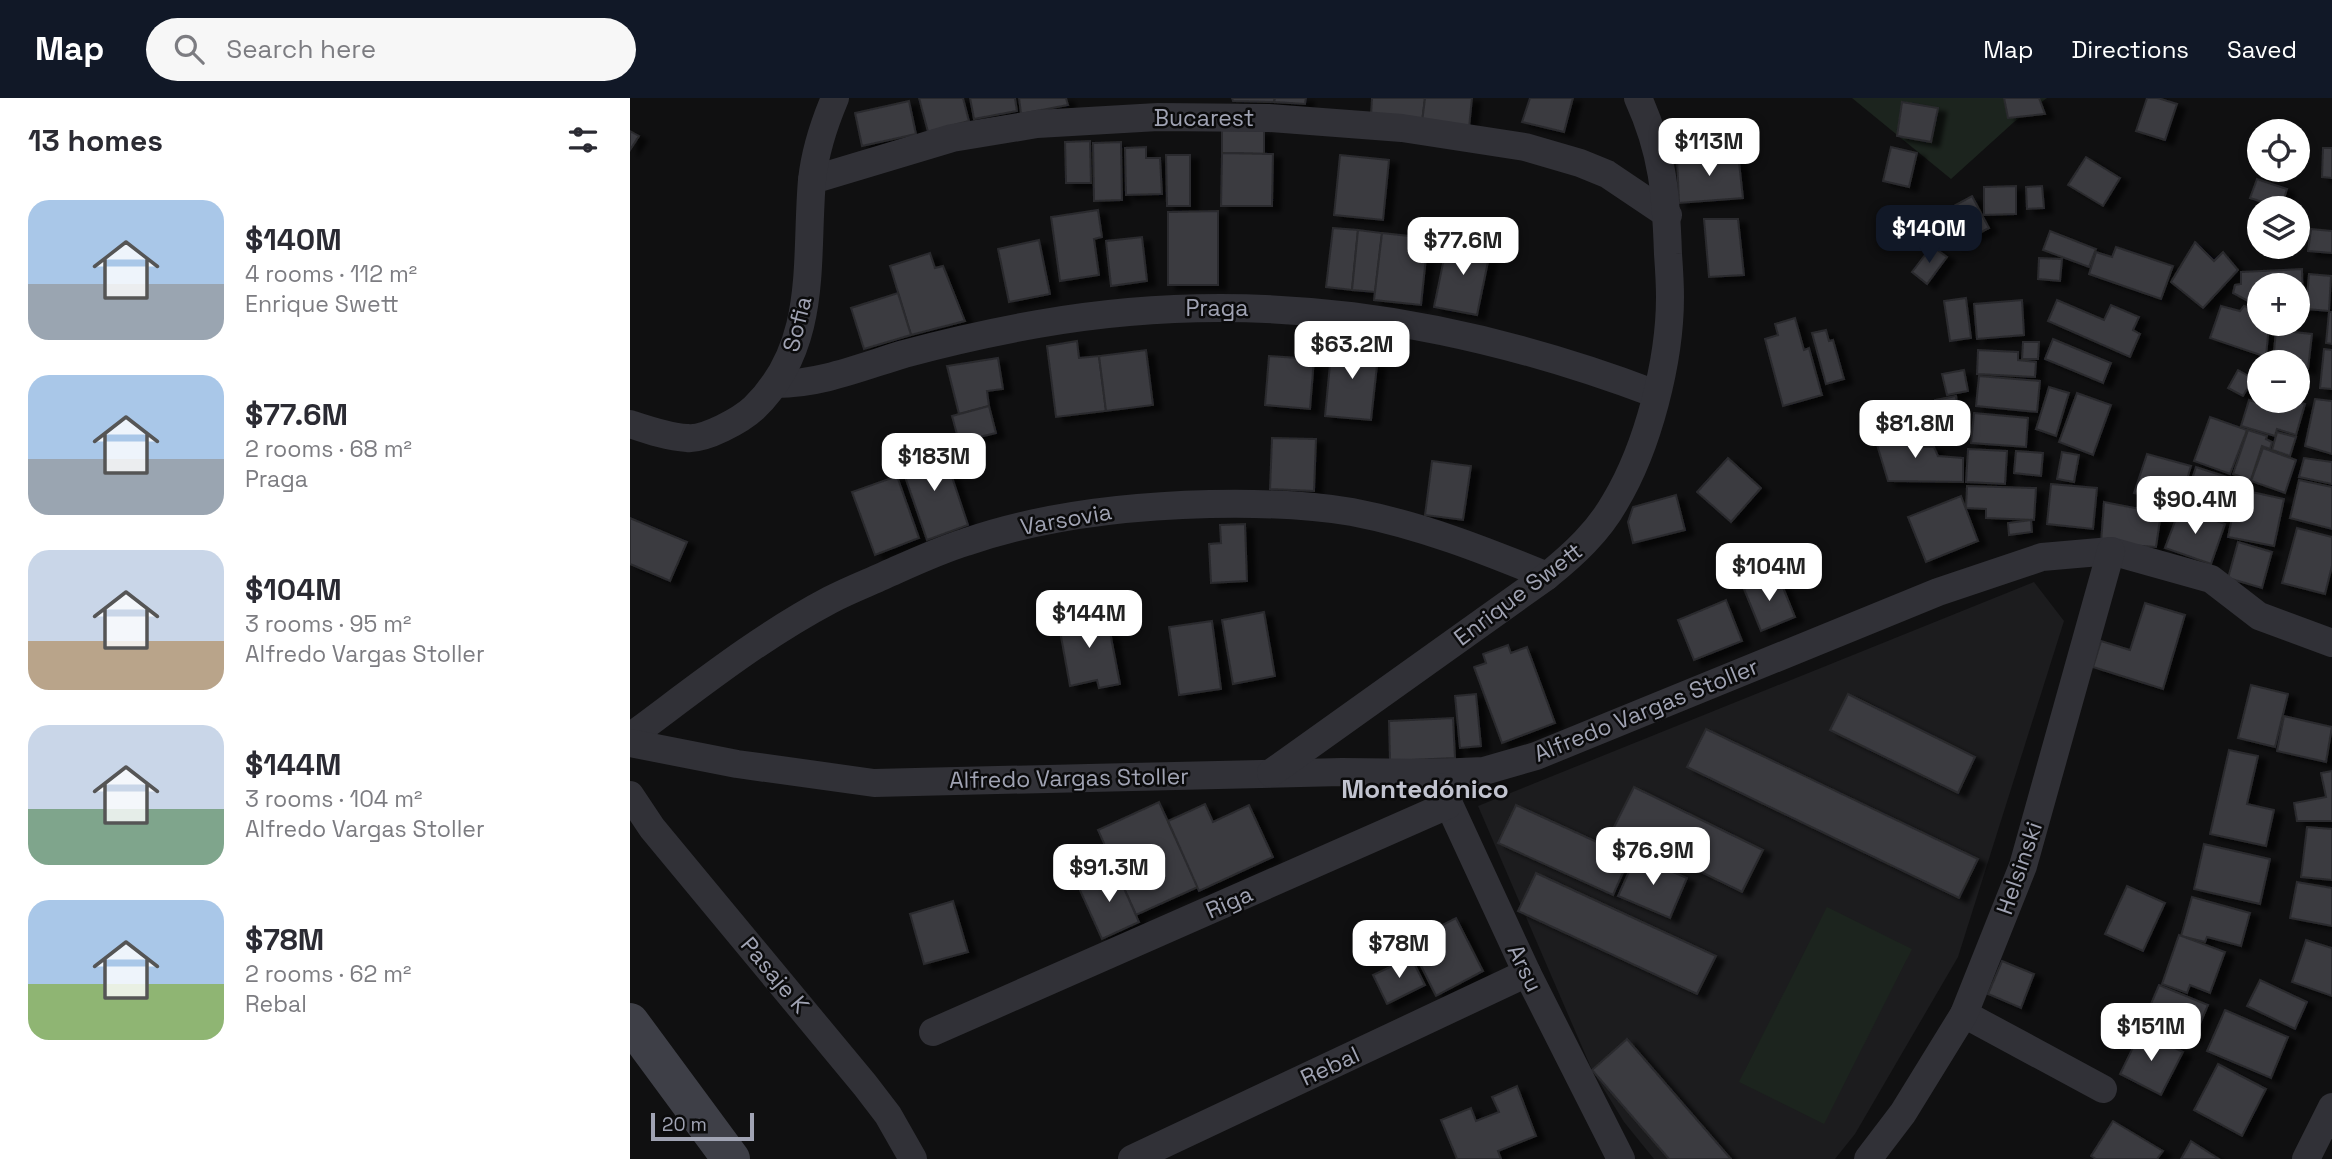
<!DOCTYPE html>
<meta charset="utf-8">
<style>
:root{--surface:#fff;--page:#f7f7f7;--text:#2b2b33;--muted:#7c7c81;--accent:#111827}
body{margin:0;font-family:"Space Grotesk",sans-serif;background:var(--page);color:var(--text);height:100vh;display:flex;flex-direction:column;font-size:26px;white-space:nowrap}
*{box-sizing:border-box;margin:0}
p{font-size:23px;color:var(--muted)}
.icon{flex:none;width:38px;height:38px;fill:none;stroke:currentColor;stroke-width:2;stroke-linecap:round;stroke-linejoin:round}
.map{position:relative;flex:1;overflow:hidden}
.panel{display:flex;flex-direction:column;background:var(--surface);width:630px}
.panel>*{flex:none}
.tools{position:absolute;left:1617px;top:21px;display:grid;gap:14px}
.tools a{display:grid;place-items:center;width:63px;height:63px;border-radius:50%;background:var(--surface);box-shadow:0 4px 10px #0003;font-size:35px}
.scale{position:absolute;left:21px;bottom:18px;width:103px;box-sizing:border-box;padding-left:7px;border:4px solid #a0a3b3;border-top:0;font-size:19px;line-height:24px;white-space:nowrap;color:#a0a3b3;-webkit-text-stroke:5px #0b0b0c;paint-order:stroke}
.price{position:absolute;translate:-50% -60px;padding:0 16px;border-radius:14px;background:#fff;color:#222;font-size:23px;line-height:46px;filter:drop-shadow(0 2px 4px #0008)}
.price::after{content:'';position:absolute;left:50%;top:42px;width:21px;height:16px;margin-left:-10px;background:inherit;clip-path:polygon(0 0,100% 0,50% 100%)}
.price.on{background:var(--accent);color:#fff}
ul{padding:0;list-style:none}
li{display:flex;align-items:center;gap:21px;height:175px;padding:0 28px}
li span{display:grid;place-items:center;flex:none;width:196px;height:140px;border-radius:21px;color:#555}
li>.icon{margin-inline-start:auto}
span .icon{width:84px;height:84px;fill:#fffc;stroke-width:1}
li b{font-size:30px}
h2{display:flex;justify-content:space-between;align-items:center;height:84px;padding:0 28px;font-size:30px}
header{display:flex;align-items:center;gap:42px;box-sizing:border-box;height:98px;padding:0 35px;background:var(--accent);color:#fff}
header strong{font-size:33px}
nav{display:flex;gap:38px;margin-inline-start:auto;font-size:24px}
.search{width:490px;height:63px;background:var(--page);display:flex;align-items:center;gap:18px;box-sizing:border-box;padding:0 24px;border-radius:38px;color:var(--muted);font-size:26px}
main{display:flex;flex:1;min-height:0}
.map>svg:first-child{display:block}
.built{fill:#1c1c1e}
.green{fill:#1c241e}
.building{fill:#3a3a3f;stroke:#2a2a2d;stroke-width:2;filter:url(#shadow)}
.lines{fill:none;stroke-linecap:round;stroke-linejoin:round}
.street{stroke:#313137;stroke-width:28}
.secondary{stroke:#3e3f47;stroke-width:38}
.labels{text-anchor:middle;stroke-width:5;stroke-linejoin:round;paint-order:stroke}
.street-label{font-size:23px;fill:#a0a3b3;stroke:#0b0b0c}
.quarter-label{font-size:26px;font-weight:bold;fill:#c1c3cf;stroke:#0b0b0c}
</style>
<header>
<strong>Map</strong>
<div class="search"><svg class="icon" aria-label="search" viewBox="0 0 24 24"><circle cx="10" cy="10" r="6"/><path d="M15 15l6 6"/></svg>Search here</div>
<nav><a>Map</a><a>Directions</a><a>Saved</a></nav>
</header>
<main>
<section class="panel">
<h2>13 homes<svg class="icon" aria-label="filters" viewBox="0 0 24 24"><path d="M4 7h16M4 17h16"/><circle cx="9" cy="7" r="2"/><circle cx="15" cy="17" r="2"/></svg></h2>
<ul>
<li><span style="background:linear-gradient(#a9c7e8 60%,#9aa5b1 0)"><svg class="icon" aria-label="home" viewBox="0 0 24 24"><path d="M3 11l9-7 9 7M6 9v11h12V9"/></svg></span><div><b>$140M</b><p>4 rooms · 112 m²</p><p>Enrique Swett</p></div></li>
<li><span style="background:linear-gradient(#a9c7e8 60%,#9aa5b1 0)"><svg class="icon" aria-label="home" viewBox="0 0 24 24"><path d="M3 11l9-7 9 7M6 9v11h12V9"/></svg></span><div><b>$77.6M</b><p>2 rooms · 68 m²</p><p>Praga</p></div></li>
<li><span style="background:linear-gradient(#c9d6e8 65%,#b9a48a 0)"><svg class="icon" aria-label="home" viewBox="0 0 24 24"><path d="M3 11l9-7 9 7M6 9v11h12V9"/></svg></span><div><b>$104M</b><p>3 rooms · 95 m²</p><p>Alfredo Vargas Stoller</p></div></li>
<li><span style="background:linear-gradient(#c9d6e8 60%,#7fa58c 0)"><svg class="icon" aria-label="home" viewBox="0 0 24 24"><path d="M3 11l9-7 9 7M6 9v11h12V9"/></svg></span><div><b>$144M</b><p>3 rooms · 104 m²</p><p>Alfredo Vargas Stoller</p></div></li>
<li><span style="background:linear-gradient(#a9c7e8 60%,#8fb573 0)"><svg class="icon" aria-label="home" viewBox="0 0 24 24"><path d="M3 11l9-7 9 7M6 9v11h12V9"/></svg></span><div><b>$78M</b><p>2 rooms · 62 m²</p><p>Rebal</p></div></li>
</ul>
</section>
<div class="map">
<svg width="1702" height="1061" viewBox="0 0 1702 1061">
<defs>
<filter id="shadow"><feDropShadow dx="8" dy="4.5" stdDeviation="2" flood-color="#0009"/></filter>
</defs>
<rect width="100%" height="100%" fill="#101011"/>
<path class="built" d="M1404 484 1434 523 1328 859 1225 1036 1205 1061H1024L994 1024 962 972 848 708Z"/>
<g class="green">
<path d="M1222 0H1417L1384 24 1321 81Z"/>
<path d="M1197 809 1282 851 1194 1026 1109 984Z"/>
</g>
<g class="building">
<path d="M289 0H333L339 23 298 34Z"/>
<path d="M340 0H385L387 13 344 21Z"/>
<path d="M389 0H436L438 7 391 16Z"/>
<path d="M602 0H645L644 4 603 3Z"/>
<path d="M645 0H676L675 6 644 4Z"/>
<path d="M742 0H795L792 24 741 17Z"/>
<path d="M795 0H842L839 30 792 24Z"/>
<path d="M900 0H943L934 34 892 24Z"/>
<path d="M1374 0H1409L1415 16 1378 20Z"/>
<path d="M1517 0H1528L1547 6 1535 42 1506 33Z"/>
<path d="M279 3 286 36 232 48 225 15Z"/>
<path d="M1272 4 1308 10 1301 44 1267 38Z"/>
<path d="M592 32 634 33V56L592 55Z"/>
<path d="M0 33 9 38 0 52Z"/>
<path d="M460 43 461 85H436L435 44Z"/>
<path d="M491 44 492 102 464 103 463 45Z"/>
<path d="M516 49V60H530L532 96 496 97 495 50Z"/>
<path d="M1261 49 1287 55 1279 89 1253 83Z"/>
<path d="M1693 50H1702V80L1692 79Z"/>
<path d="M592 55 643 56 642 108H591Z"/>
<path d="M1108 55 1113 100 1049 105 1047 61Z"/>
<path d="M536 57H560V108H537Z"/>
<path d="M710 57 759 62 753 122 704 117Z"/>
<path d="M1456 59 1490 80 1473 108 1438 87Z"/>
<path d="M1627 81 1657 91 1651 110 1620 100Z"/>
<path d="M1386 88V116L1354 117V89Z"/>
<path d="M1412 88 1414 110 1397 111 1396 89Z"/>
<path d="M1342 98 1359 130 1327 147 1311 115Z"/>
<path d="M468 112 472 139 464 141 469 177 430 183 421 119Z"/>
<path d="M588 113V187H538V114Z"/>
<path d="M1074 121H1108L1114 177 1079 179Z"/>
<path d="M703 130 728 132 722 192 696 189Z"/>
<path d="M1681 131 1702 133V155L1678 153Z"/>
<path d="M728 132 752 135 745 194 722 192Z"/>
<path d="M1420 133 1466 151 1459 169 1413 152Z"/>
<path d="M752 135 798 140 791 207 744 202Z"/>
<path d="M512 139 517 183 481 188 476 143Z"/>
<path d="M818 141 861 149 847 217 804 209Z"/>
<path d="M409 142 420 196 379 204 368 151Z"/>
<path d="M1565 144 1584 163 1593 154 1608 172 1573 210 1541 184Z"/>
<path d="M1302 148 1317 159 1297 186 1282 174Z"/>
<path d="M1486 149 1543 168 1531 201 1459 176 1466 154 1482 159Z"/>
<path d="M300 155 305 170 313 168 335 223 281 237 260 168Z"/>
<path d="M1409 160 1432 161 1430 183 1408 181Z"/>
<path d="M1672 171 1673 212 1668 211V187H1629V209L1603 195 1605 187 1611 186V174Z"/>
<path d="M1679 176 1701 178 1699 213 1676 211Z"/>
<path d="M268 195 281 237 234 251 221 210Z"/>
<path d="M1336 200 1341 240 1320 243 1314 203Z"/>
<path d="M1392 202 1394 237 1347 241 1344 206Z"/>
<path d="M1427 202 1474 222 1481 207 1509 219 1503 232 1510 236 1500 259 1418 223Z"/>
<path d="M1591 208 1610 213 1614 208 1629 213V226H1639L1636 259 1580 240Z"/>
<path d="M1699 214H1702V246L1696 245Z"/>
<path d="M1165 220 1174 252 1179 250 1192 297 1153 308 1135 241 1148 237 1145 226Z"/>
<path d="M1196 232 1199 243 1203 242 1214 281 1196 286 1182 235Z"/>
<path d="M1646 232 1682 236 1678 271 1668 270V264H1643Z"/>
<path d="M1423 241 1481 265 1473 285 1415 261Z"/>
<path d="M447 243 449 260 469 258 476 313 426 319 417 248Z"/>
<path d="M1393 244H1409L1408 261H1392Z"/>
<path d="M702 245 749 249 741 322 695 318Z"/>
<path d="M1694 251 1702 252V291L1690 290Z"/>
<path d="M516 252 523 307 476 313 469 258Z"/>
<path d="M1348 252 1388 254V262L1406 264 1405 279 1347 276Z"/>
<path d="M639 258 684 261 680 311 635 307Z"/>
<path d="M368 260 373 291 357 293 359 308 329 316 317 268Z"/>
<path d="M1629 268V290L1620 286 1613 298 1598 290 1608 272 1622 280Z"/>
<path d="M1334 272 1338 293 1317 297 1312 276Z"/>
<path d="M1349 278 1410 283 1407 314 1346 308Z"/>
<path d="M1419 289 1439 295 1426 338 1406 331Z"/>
<path d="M1447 295 1481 307 1463 357 1429 344Z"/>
<path d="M1326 298 1331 328 1309 332 1305 302Z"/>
<path d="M1685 301 1702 303V356L1675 348Z"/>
<path d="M1619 302 1636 307 1637 303H1664L1675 306 1666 337 1647 331 1645 338 1611 328Z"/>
<path d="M359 308 366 335 329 344 322 318Z"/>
<path d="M1344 315 1398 320 1396 349 1341 345Z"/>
<path d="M1580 319 1617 332 1600 376 1564 363Z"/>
<path d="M1279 328 1281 349H1304L1308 358 1333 360V384L1258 383 1244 337Z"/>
<path d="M1618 332 1637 338 1636 341 1642 344 1640 351 1632 348 1621 382 1603 376Z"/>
<path d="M1647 334 1666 339 1660 358 1642 352Z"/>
<path d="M642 340 686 341 684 393 640 391Z"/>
<path d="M312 349 338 427 297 442 270 364Z"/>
<path d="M1633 350 1666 362 1655 395 1621 383Z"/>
<path d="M1338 351 1377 353 1375 386 1336 384Z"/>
<path d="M1386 353 1413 355 1411 378 1384 375Z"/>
<path d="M1432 354 1449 357 1444 384 1427 381Z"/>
<path d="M1517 356 1561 368 1550 405 1504 395Z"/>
<path d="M1098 360 1131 390 1101 424 1067 394Z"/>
<path d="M1674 360 1702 364V386L1669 379Z"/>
<path d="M802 363 841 368 833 422 795 417Z"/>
<path d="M1566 369 1609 383 1597 420 1554 405Z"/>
<path d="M267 378 289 440 245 457 222 394Z"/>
<path d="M1669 382 1702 389V431L1660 420Z"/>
<path d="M1421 386 1467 390 1463 431 1417 426Z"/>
<path d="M1337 388 1406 390 1404 422 1356 420V411L1336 410Z"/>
<path d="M1608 391 1654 401 1644 448 1598 439Z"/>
<path d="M1046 397 1055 432 1003 445 998 424 1003 409Z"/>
<path d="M1331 398 1348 443 1296 464 1278 419Z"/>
<path d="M1474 404 1531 415 1526 449 1471 445Z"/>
<path d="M1550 410 1595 426 1581 466 1535 450Z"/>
<path d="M0 420 57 444 40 483 0 466Z"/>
<path d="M1401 422 1402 434 1379 437 1378 425Z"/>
<path d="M615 426 617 483 581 485 579 446 591 445 590 427Z"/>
<path d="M1667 430 1702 439V468L1695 496 1652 485Z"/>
<path d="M1608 444 1642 454 1632 490 1598 480Z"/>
<path d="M1148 477 1165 519 1131 533 1114 491Z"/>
<path d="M1096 502 1112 543 1064 562 1048 522Z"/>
<path d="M1515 505 1555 517 1533 591 1463 569 1471 543 1500 552Z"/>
<path d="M476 513 490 586 469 590 467 582 440 588 428 522Z"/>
<path d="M634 514 645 578 603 586 592 522Z"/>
<path d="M582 523 591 591 549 597 539 529Z"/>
<path d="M878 547 881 555 897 549 925 625 872 645 844 569 856 565 853 556Z"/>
<path d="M1621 587 1658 596 1645 649 1608 640Z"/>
<path d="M846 596 851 648 830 650 825 598Z"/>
<path d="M1218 596 1345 659 1328 695 1200 632Z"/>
<path d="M1654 618 1702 629 1696 664 1647 653Z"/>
<path d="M823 620 825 660 760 663 759 623Z"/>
<path d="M1076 631 1348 761 1329 800 1057 669Z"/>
<path d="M1599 652 1628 658 1617 706 1644 712 1636 748 1580 736Z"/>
<path d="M1702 673V723H1667L1664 705 1696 699 1691 675Z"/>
<path d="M1004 689 1133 752 1112 794 983 731Z"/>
<path d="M529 704 568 789 506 817 468 732Z"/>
<path d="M575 706 583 724 619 707 643 759 569 793 538 723Z"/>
<path d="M886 707 1000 759 983 797 868 745Z"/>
<path d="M1677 729 1702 731V782L1671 779Z"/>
<path d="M1574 746 1640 761 1630 806 1564 791Z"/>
<path d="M1006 758 1057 780 1040 820 988 798Z"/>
<path d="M485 770 509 824 472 841 448 788Z"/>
<path d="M906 775 1086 858 1067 896 888 813Z"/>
<path d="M1667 784 1702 790V828L1660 820Z"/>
<path d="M1497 788 1535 805 1513 853 1475 836Z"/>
<path d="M1562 799 1620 815 1611 848 1577 839 1575 844 1551 838Z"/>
<path d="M323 803 338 854 294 866 280 816Z"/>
<path d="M826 820 853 873 806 898 779 844Z"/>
<path d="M1549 837 1595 854 1580 895 1560 887 1557 895 1532 886Z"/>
<path d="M1676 842 1702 850V898L1662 884Z"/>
<path d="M781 859 795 887 757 906 743 877Z"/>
<path d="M1372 863 1404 876 1391 910 1358 896Z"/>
<path d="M1630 882 1677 904 1665 931 1617 908Z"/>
<path d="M1529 887 1578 907 1564 940 1515 920Z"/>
<path d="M1595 912 1658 939 1641 980 1577 953Z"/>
<path d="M1511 933 1553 954 1531 997 1490 976Z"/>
<path d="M997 941 1101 1061H1039L962 972Z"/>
<path d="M1588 966 1636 991 1612 1038 1564 1012Z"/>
<path d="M887 988 906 1038 868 1053 871 1061H827L811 1022 841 1010 846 1023 869 1014 862 999Z"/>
<path d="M1483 1023 1533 1053 1527 1061H1466L1461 1058Z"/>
<path d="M1561 1043 1589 1061H1551Z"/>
</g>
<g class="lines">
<g class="street">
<path d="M182 82 322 40 407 26 528 19 639 20 772 30 895 49 950 65 977 76 1038 117"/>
<path d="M146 286C191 286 231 269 274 256 318 244 363 234 408 226 623 188 825 220 1026 296"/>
<path d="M0 326C18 332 38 339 57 340 75 342 111 322 124 310 189 247 175 163 182 82 185 54 194 26 205 0"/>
<path d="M0 639C65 591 128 540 200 502 217 493 235 486 253 478 280 466 307 453 336 444 414 417 498 408 580 406 628 405 675 406 722 414 790 427 854 452 917 478"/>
<path d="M0 645 107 666 244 685 712 674 806 675 854 673 906 658 1308 494 1412 459 1481 453 1581 481 1629 518 1702 545"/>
<path d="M641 675 917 478C944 456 968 434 985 404 1018 349 1040 263 1040 199 1040 184 1039 170 1038 156 1036 96 1033 55 1008 0"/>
<path d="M811 689 897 875 991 1061"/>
<path d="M0 697 22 730 235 987 258 1017 283 1061"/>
<path d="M1334 916 1473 991"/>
<path d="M303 934 818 707"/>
<path d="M502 1061 897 875"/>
<path d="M1238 1061 1273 1015 1334 916 1393 768 1481 453"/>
<path d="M1676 1061 1702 1009"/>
</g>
<path class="secondary" d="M0 924 101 1061"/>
</g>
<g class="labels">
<g class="street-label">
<text x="574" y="28">Bucarest</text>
<text x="587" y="218">Praga</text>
<text transform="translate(167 226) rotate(-76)" y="8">Sofia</text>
<text transform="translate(436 421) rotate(-10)" y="8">Varsovia</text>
<text transform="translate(888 496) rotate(-37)" y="8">Enrique Swett</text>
<text transform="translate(1016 612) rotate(-22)" y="8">Alfredo Vargas Stoller</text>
<text transform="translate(439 680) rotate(-1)" y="8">Alfredo Vargas Stoller</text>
<text transform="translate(1389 770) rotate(-71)" y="8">Helsinski</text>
<text transform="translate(599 804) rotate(-24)" y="8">Riga</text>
<text transform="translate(895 870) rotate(64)" y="8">Arsu</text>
<text transform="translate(145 877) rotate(50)" y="8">Pasaje K</text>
<text transform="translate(700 968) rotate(-25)" y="8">Rebal</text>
</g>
<g class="quarter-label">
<text x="795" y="700">Montedónico</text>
</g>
</g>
</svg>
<div class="tools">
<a><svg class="icon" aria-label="locate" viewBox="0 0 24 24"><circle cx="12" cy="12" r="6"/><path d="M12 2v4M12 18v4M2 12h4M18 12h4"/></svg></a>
<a><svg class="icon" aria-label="layers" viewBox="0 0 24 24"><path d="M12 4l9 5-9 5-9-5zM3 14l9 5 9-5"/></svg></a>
<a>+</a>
<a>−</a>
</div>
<div class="scale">20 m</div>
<b class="price" style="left:1079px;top:80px">$113M</b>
<b class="price on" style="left:1299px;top:167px">$140M</b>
<b class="price" style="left:833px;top:179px">$77.6M</b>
<b class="price" style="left:722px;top:283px">$63.2M</b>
<b class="price" style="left:1285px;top:362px">$81.8M</b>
<b class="price" style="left:304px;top:395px">$183M</b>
<b class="price" style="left:1565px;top:438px">$90.4M</b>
<b class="price" style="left:1139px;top:505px">$104M</b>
<b class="price" style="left:459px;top:552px">$144M</b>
<b class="price" style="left:1023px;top:789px">$76.9M</b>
<b class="price" style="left:479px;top:806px">$91.3M</b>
<b class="price" style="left:769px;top:882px">$78M</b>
<b class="price" style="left:1521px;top:965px">$151M</b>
</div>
</main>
